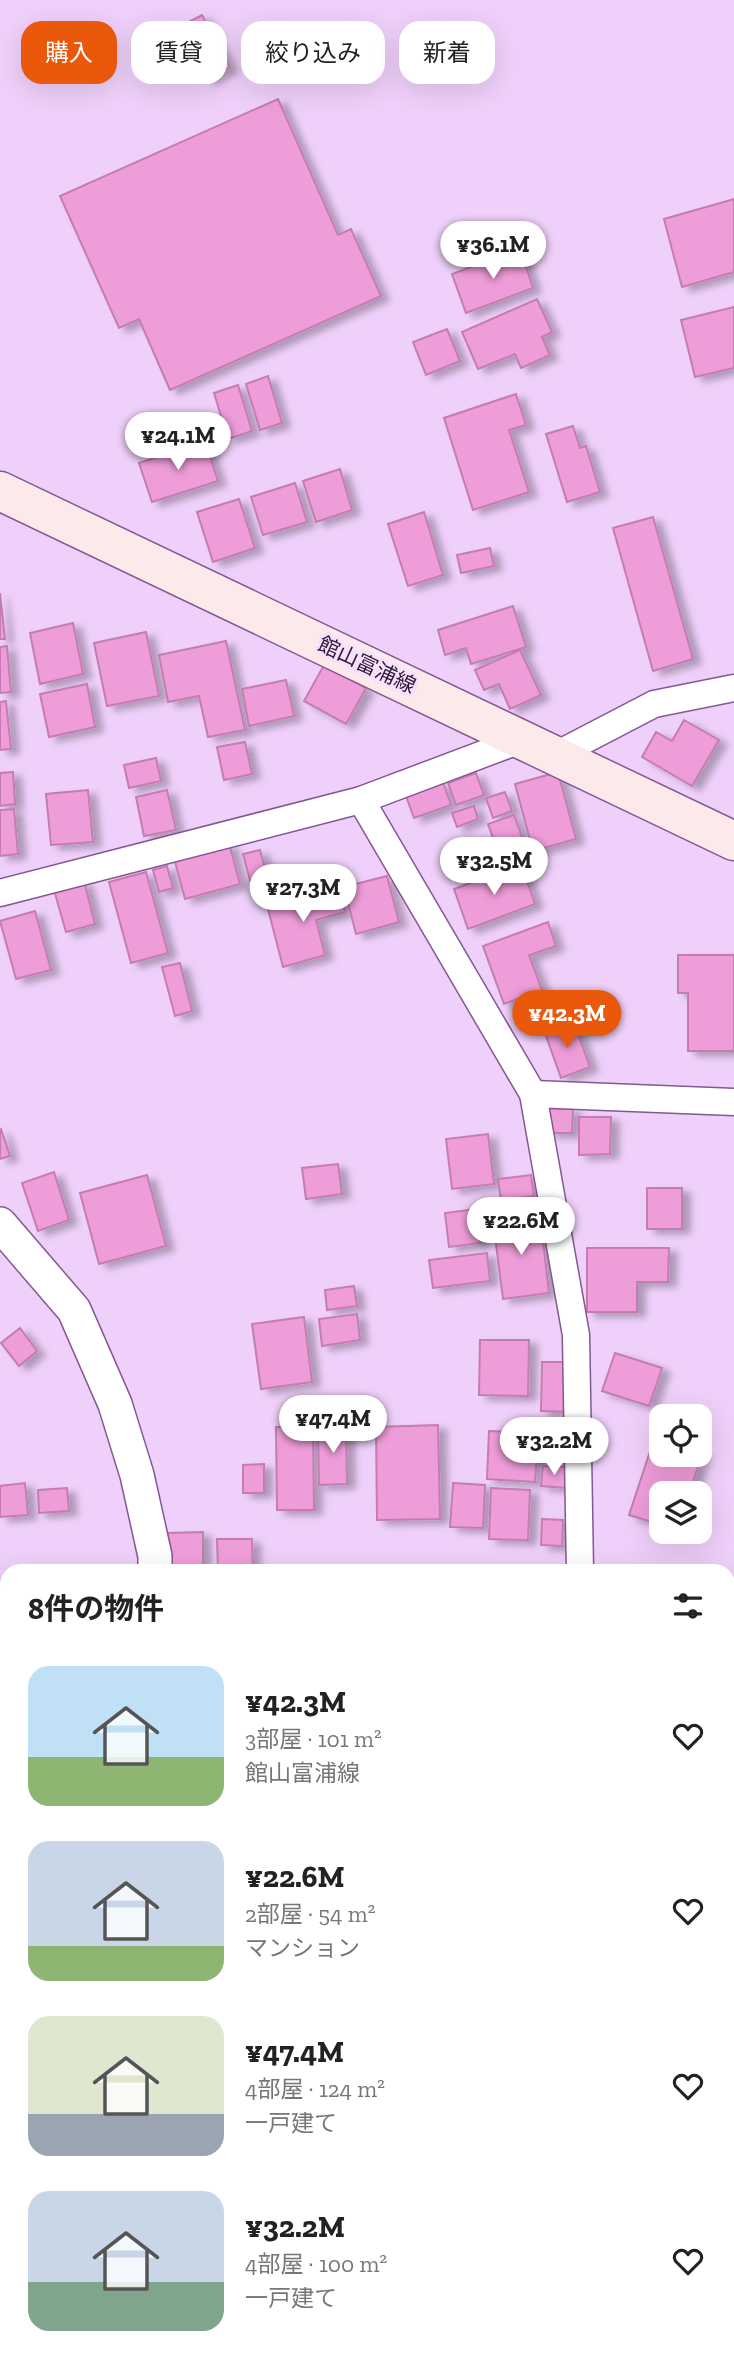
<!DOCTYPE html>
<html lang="ja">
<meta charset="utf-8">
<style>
:root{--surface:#fff;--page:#f6f6f6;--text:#222;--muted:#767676;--accent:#ea580c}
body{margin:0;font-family:"Zilla Slab","Noto Sans JP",serif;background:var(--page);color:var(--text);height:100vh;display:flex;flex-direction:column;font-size:26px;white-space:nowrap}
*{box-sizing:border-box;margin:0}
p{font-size:23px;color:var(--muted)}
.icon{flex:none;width:38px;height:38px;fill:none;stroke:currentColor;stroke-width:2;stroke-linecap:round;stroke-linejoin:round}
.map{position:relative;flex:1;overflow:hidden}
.side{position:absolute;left:0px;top:1564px;width:735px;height:800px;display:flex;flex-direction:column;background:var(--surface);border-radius:21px 21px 0 0;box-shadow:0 7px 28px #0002}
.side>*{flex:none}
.top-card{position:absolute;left:21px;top:21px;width:693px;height:63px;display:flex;gap:14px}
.tools{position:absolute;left:649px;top:1404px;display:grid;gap:14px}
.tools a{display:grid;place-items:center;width:63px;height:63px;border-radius:14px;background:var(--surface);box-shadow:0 7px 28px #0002;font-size:35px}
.price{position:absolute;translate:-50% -60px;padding:0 16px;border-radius:24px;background:#fff;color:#222;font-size:23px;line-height:46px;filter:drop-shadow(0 2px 4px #0008)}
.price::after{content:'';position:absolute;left:50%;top:42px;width:21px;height:16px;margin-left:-10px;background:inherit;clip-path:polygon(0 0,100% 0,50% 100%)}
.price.active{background:var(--accent);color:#fff}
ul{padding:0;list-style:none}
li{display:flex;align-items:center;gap:21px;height:175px;padding:0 28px}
li span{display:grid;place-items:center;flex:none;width:196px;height:140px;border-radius:21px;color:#555}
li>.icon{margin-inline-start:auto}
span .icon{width:84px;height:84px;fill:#fffc;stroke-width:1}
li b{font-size:30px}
h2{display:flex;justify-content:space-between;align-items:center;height:84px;padding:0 28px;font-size:30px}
.tag{padding:0 24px;border-radius:21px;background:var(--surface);box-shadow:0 7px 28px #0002;font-size:24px;line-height:63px}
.tag.active{background:var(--accent);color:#fff}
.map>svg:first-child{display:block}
.building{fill:#ef9dd9;stroke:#c37db0;stroke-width:2;filter:url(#shadow)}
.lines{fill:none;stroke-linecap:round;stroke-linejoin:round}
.minor-casing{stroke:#855695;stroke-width:29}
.tertiary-casing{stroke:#855695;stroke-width:36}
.secondary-casing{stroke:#855695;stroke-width:41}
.minor{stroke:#fff;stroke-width:26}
.tertiary{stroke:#fff;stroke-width:33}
.secondary{stroke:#fceaeb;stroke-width:38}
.labels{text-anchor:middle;stroke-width:7;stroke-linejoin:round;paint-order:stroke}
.street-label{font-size:21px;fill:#2b1832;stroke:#f7e2fe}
</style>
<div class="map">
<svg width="734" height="2363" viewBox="0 0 734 2363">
<defs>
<filter id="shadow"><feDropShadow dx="8" dy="4.5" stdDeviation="3.5" flood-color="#0004"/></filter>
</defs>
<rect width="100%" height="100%" fill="#efd0fa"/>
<g class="building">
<path d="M202 15 230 67 207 80 179 27Z"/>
<path d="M278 99 338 235 351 229 381 296 170 390 139 319 119 328 60 196Z"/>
<path d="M734 199V272L682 287 664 219Z"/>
<path d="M520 249 533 288 466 313 452 274Z"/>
<path d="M537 299 552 332 542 337 550 355 521 368 515 354 478 369 462 332Z"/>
<path d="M734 307V368L695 377 681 320Z"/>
<path d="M447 329 460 361 426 375 413 342Z"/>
<path d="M268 376 282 423 260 430 246 384Z"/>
<path d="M238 385 252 431 228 439 214 393Z"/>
<path d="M516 394 526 425 509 430 529 492 473 510 444 418Z"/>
<path d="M573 426 580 448 586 446 600 492 567 502 546 434Z"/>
<path d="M205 442 218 481 152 502 139 463Z"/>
<path d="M340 469 352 510 316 522 303 481Z"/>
<path d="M295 483 307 522 263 535 251 497Z"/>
<path d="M239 499 255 548 213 562 197 512Z"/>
<path d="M424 512 443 575 408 586 388 524Z"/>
<path d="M653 517 693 659 653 671 613 528Z"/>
<path d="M490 548 494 566 461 573 457 555Z"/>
<path d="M0 593 5 639H0Z"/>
<path d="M513 606 526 647 471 664 466 648 445 655 438 630Z"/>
<path d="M73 623 83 674 40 684 30 633Z"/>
<path d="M146 632 159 696 107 706 94 643Z"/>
<path d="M226 641 245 730 208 737 199 696 168 702 159 655Z"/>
<path d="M7 646 11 692 0 693V647Z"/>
<path d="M520 650 541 695 510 709 499 684 484 690 475 670Z"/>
<path d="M324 665 366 688 346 724 304 701Z"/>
<path d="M286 680 294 716 249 726 242 689Z"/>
<path d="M87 684 95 727 49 737 40 694Z"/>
<path d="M6 701 11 749 0 750V702Z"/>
<path d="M684 720 719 740 692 786 642 757 656 732 672 741Z"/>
<path d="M245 742 252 774 224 780 217 747Z"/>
<path d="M156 758 161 781 129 788 124 765Z"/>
<path d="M13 772 15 804 0 806V773Z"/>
<path d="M558 772 576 839 533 851 515 784Z"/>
<path d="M476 773 484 795 456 805 448 783Z"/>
<path d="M443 782 451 805 414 818 406 796Z"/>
<path d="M88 790 93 842 51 845 46 794Z"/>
<path d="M167 790 176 830 144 836 136 797Z"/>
<path d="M505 792 512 811 493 818 486 798Z"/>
<path d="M474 806 478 819 457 827 452 813Z"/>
<path d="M14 809 18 854 0 856V810Z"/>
<path d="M514 815 527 851 501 860 488 824Z"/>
<path d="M229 843 240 884 185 899 174 858Z"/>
<path d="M260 850 268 879 251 884 243 854Z"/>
<path d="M521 864 535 904 468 929 454 889Z"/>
<path d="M167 866 173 888 159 892 153 870Z"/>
<path d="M146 872 168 953 131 963 109 882Z"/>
<path d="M387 876 399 922 356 934 344 887Z"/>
<path d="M84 881 95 924 66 932 54 890Z"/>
<path d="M337 885 345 912 316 920 325 955 283 967 267 905Z"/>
<path d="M35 911 51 970 16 979 0 921Z"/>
<path d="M548 922 556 946 529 955 542 990 504 1004 483 946Z"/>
<path d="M678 955H734V1051H688V993H678Z"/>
<path d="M180 963 192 1011 175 1016 162 967Z"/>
<path d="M574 1023 590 1067 561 1078 545 1033Z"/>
<path d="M549 1108 573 1109 572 1133H548Z"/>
<path d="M579 1117H611L610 1154 579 1155Z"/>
<path d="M1 1129 10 1156 0 1159V1130Z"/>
<path d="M488 1134 494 1184 452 1189 446 1139Z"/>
<path d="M338 1164 342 1194 306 1199 302 1168Z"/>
<path d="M54 1172 69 1220 38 1231 22 1183Z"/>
<path d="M147 1175 166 1246 99 1264 80 1193Z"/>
<path d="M531 1175 534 1196 501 1200 498 1179Z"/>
<rect x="647" y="1188" width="35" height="41"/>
<path d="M476 1209 480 1243 449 1247 445 1213Z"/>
<path d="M540 1215 549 1293 503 1299 493 1221Z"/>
<path d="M587 1248H669L668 1282H637V1312H587Z"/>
<path d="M487 1253 490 1281 433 1288 429 1260Z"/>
<path d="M354 1286 357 1306 327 1310 325 1290Z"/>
<path d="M357 1314 360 1340 322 1346 319 1319Z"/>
<path d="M304 1317 312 1382 261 1389 252 1324Z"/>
<path d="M20 1328 37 1351 19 1366 1 1343Z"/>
<path d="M480 1340H529L528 1396 479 1395Z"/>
<path d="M615 1353 662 1368 649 1406 602 1391Z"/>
<path d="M542 1362H570V1412L541 1411Z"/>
<path d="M346 1425 347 1484 319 1485 318 1426Z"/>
<path d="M438 1425 440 1519 377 1520 376 1427Z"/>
<path d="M313 1426 314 1510H277L276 1427Z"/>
<path d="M489 1431 538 1433 535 1482 487 1479Z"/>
<path d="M655 1436 662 1438V1454L703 1452 689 1493H662V1525L629 1515Z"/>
<path d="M264 1464V1493H243V1465Z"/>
<path d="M543 1466 567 1467 566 1488 541 1486Z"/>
<path d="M25 1483 28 1515 0 1517V1486Z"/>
<path d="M453 1483 485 1485 483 1528 450 1527Z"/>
<path d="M67 1488 69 1511 39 1513 38 1490Z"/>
<path d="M491 1488 530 1490 528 1540 489 1539Z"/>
<path d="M542 1519 563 1520 562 1546 541 1545Z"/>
<path d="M203 1532V1572H169L168 1533Z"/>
<path d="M217 1539H252L253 1572H218Z"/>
<path d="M728 1804 734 1805 732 1839 728 1838Z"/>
<rect x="728" y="1913" width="6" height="23"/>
<path d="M728 2293H734V2346L728 2347Z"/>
<rect x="422" y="2357" width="50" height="6"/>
<rect x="479" y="2357" width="49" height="6"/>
<path d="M548 2357H609L610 2363H548Z"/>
</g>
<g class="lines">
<g class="minor-casing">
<g id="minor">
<path d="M556 755 654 704 734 688"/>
<path d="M361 800 533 1094 576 1335 580 1572"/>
<path d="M0 893 361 800 523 739"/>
<path d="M533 1094 734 1102"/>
<path d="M626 2357V2363"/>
</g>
</g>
<g class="tertiary-casing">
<g id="tertiary">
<path d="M0 1224 74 1310 115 1404 137 1475 155 1556V1572"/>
<path d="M82 2357V2363"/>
</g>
</g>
<g class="secondary-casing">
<path id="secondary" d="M0 491 734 841"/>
</g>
<use href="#minor" class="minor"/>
<use href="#tertiary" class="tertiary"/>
<use href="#secondary" class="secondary"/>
</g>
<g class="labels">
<g class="street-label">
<text transform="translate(367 665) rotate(25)" y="7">館山富浦線</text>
</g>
</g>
</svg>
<div class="tools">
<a><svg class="icon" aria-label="locate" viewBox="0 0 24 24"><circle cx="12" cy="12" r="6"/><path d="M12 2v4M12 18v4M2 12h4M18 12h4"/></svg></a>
<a><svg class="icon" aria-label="layers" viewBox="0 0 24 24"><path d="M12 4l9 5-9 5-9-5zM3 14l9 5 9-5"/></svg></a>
</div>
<b class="price" style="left:493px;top:281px">¥36.1M</b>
<b class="price" style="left:178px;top:472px">¥24.1M</b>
<b class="price" style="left:494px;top:897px">¥32.5M</b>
<b class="price" style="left:303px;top:924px">¥27.3M</b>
<b class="price active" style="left:567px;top:1050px">¥42.3M</b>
<b class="price" style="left:521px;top:1257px">¥22.6M</b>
<b class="price" style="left:333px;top:1455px">¥47.4M</b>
<b class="price" style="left:554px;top:1477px">¥32.2M</b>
<div class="top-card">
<a class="tag active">購入</a>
<a class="tag">賃貸</a>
<a class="tag">絞り込み</a>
<a class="tag">新着</a>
</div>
<section class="side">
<h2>8件の物件<svg class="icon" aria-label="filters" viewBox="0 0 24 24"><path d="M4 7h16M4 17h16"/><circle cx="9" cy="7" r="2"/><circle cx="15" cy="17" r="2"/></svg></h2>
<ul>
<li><span style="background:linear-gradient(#bfe0f5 65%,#8fb573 0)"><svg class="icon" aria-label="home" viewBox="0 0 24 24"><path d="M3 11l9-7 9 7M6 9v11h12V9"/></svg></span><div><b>¥42.3M</b><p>3部屋 · 101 m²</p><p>館山富浦線</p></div><svg class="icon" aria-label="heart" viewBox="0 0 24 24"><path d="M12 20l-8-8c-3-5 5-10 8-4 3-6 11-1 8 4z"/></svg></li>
<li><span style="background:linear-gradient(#c9d6e8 75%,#8fb573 0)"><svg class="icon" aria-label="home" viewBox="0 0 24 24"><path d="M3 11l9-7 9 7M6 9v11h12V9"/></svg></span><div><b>¥22.6M</b><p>2部屋 · 54 m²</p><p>マンション</p></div><svg class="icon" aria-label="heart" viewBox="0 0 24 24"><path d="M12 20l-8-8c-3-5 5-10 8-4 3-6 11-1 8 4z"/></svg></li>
<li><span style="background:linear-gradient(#dfe7d0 70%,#9aa5b1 0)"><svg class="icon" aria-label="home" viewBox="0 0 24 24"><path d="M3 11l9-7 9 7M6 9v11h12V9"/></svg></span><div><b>¥47.4M</b><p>4部屋 · 124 m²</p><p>一戸建て</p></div><svg class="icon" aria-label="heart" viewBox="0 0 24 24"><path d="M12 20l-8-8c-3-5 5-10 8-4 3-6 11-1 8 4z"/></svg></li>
<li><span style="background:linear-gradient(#c9d6e8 65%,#7fa58c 0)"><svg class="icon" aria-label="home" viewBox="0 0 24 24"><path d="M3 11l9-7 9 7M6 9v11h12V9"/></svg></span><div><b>¥32.2M</b><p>4部屋 · 100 m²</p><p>一戸建て</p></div><svg class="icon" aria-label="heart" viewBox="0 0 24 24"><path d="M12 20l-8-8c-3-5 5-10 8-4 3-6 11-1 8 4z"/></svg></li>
</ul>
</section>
</div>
